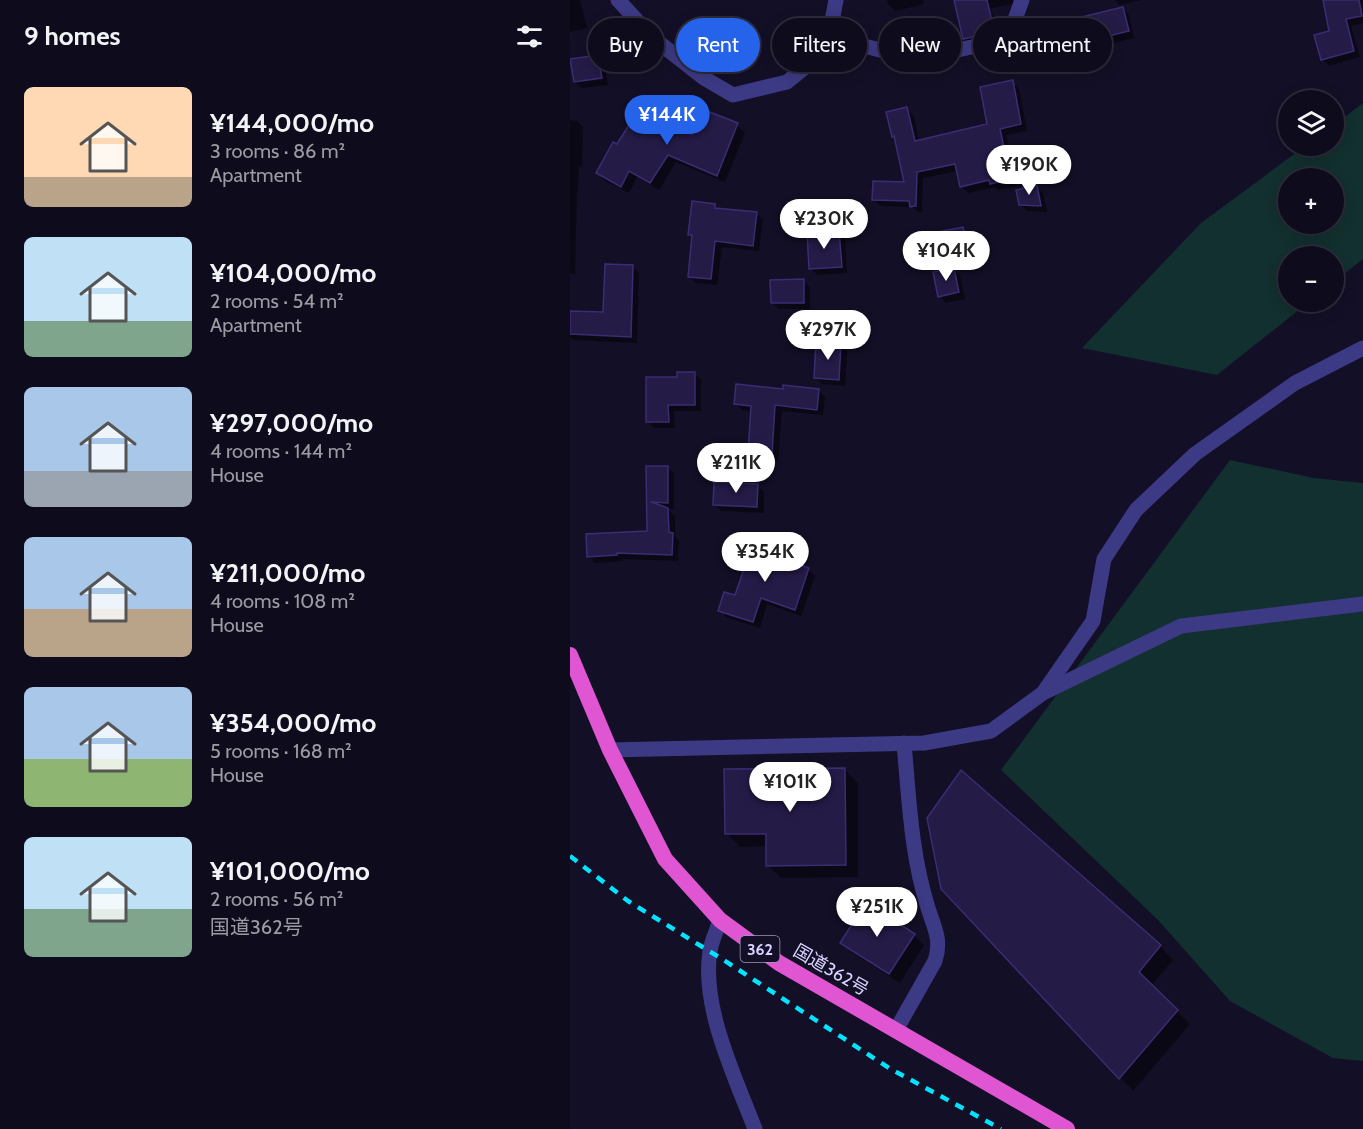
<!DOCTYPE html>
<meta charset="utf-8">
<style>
:root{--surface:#0e0b1c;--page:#1c1929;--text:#f1f3f6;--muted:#9b9ba3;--line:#2e2b3b;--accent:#2563eb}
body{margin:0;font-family:Cabin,"Noto Sans JP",sans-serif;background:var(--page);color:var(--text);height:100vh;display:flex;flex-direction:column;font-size:22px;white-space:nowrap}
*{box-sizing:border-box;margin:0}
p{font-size:20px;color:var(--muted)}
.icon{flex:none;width:33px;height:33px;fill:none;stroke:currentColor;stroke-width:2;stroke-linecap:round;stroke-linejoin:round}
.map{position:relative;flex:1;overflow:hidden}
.panel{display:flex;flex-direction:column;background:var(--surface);width:570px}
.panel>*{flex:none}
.top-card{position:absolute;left:18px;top:18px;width:570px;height:54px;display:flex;gap:12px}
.controls{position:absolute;left:708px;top:90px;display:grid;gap:12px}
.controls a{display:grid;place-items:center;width:66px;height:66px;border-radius:50%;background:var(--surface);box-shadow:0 3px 15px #0003,0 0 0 2px var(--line);font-size:30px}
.price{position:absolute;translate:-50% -51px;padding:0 14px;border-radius:21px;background:#fff;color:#222;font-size:20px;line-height:39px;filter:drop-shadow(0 2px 3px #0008)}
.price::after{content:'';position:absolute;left:50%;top:36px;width:18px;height:14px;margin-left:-9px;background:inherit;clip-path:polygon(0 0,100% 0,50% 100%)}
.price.current{background:var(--accent);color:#fff}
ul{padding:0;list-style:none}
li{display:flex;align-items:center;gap:18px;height:150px;padding:0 24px}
li span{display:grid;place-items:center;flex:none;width:168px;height:120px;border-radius:9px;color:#555}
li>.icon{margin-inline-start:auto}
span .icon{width:72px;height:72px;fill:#fffc;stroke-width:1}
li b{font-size:26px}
h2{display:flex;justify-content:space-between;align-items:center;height:72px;padding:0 24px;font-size:26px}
.tag{padding:0 21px;border-radius:27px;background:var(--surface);box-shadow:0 3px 15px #0003,0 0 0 2px var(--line);font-size:21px;line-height:54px}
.tag.current{background:var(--accent);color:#fff}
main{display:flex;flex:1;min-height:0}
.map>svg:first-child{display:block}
.green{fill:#12302f;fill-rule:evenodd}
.shadow{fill:#0007}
.building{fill:#241b47;stroke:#3b2d73;stroke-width:1.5}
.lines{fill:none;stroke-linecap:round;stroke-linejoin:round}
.minor{stroke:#3d3a85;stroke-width:15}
.trunk{stroke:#e055d1;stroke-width:16}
.rail{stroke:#00e5ff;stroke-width:4.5;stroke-dasharray:9 8;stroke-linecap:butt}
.labels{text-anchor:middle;stroke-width:5;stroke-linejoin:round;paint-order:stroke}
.shield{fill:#130f26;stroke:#9e99be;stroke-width:1.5}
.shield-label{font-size:16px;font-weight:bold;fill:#d9d4ff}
.street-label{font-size:18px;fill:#d9d4ff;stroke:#130f26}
</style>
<main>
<section class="panel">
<h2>9 homes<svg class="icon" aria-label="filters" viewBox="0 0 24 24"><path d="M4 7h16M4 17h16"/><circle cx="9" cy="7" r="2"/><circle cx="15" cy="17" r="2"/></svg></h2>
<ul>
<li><span style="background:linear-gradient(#ffd9b3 75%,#b9a48a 0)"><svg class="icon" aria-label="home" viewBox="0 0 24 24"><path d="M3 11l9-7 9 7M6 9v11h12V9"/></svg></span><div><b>¥144,000/mo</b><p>3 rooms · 86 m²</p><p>Apartment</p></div></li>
<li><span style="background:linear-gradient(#bfe0f5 70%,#7fa58c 0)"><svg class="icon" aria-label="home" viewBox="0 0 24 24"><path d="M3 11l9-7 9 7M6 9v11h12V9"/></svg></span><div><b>¥104,000/mo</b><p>2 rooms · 54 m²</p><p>Apartment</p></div></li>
<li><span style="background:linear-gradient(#a9c7e8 70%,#9aa5b1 0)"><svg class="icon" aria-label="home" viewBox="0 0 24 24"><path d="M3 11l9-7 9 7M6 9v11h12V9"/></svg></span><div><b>¥297,000/mo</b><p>4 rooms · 144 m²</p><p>House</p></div></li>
<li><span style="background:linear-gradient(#a9c7e8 60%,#b9a48a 0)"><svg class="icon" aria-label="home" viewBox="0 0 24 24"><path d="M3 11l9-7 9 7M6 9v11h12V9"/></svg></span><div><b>¥211,000/mo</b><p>4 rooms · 108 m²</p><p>House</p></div></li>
<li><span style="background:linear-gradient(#a9c7e8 60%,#8fb573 0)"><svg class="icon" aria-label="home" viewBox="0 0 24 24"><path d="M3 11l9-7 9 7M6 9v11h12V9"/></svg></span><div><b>¥354,000/mo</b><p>5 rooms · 168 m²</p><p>House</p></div></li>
<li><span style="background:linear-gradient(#bfe0f5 60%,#7fa58c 0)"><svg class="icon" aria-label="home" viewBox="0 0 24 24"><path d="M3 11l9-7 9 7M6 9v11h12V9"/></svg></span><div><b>¥101,000/mo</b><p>2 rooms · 56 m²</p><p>国道362号</p></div></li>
</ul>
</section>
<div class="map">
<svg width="793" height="1129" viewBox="0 0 793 1129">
<rect width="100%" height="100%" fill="#130f26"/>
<g class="green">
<path d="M793 103V259L764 282V256H718V302H739L647 375 512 348 631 223 735 146H764V125ZM718 178H764V224H718Z"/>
<path d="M660 460 744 478 793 483V1061L763 1058 660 1001 588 920 431 770Z"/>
</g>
<g class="shadow">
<path d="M0 0H10L17 28 0 32Z"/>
<path d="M317 0H353L354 4 325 11 318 4Z"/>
<path d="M407 0H442L443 4 417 9 424 16 428 33 401 45 394 38Z"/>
<path d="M545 0H572L549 5Z"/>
<path d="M755 0H793V23L781 26 790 57 759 66 752 59 761 32Z"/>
<path d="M553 9 559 15 564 38 485 57 478 51Z"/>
<path d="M28 56 34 63 38 85 12 88 5 82Z"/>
<path d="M442 82 449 89 457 131 436 135 447 186 428 190 425 187 398 193 391 186 388 171 353 178 352 212H348L343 207 310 206 304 200 336 183 326 140 323 136 337 109 344 116 349 142 419 126Z"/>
<path d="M0 120 7 121 13 127 12 168 9 166 8 192H7L5 274H0Z"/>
<path d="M167 125 175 133 155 182 106 162 89 190 67 177 59 193 35 181 27 173 48 146 123 137Z"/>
<path d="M466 187 473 193 477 212 457 211 450 205Z"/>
<path d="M144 206 149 210 186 213 193 220 189 251 152 247 147 285 126 283 119 277 123 238 120 234Z"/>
<path d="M393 229 399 235 404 258 385 262 379 256 374 233Z"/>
<path d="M269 232 275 238 277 273 247 275 241 268Z"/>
<path d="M63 267 69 273 67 343 4 340 0 337V313H35Z"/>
<path d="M383 269 390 276 395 299 376 303 370 297 365 274Z"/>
<path d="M233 280 240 287V309H209L202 303Z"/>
<path d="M270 344 277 351 275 386 252 384 246 378Z"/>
<path d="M125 374 131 380V411H104L105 428H84L78 421 109 378Z"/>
<path d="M214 391H249L255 397 253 415 212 411 208 461 186 460 179 453 182 411 172 410 165 403Z"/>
<path d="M98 467 104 474V509H97L105 516V536L109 541 108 561 53 559V561L25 563 19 556 78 533 77 468Z"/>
<path d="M188 486 194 492V513L151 511 144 504Z"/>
<path d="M205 546 212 553 209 559 238 569 245 576 231 616 197 604 190 628 156 617 150 610 166 597Z"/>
<path d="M274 769 288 783V877L211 878 198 865V846L170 847 156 833Z"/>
<path d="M373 888 590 946 603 960 581 986 620 1024 563 1091Z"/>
<path d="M344 935 354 945 330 983 282 952 272 942Z"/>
</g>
<g class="building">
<path d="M384 0H417L423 26 408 36 393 39Z"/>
<path d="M753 0H789L792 16 776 19 784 51 751 60 744 35 759 31Z"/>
<path d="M553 7 559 31 477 51 471 27Z"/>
<path d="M28 55 32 78 4 82 0 59Z"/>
<path d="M443 80 451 124 430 129 441 179 420 184 419 180 390 187 385 164 347 172 346 206 340 207 339 201 302 200 303 181 334 182 324 136 322 137 316 112 337 107 345 141 417 124 410 87Z"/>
<path d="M72 104 122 135 132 109 168 123 147 176 98 155 80 183 59 171 51 187 26 173 43 142 47 144Z"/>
<path d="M467 185 471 206 449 205 446 190Z"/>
<path d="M122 201 145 204V208L187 212 183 246 145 241 141 279 118 277 122 235H118Z"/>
<path d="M393 227 399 252 377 256 372 231Z"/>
<path d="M269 230 272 267 239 269 237 232Z"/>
<path d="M35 264 63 265 61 337 0 334V311L33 312Z"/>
<path d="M384 268 389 292 368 297 363 272Z"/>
<path d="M234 279V303H201L200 280Z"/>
<path d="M246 342 271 343 269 380 244 378Z"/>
<path d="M107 372H125V405H98L99 422H76V377H107Z"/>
<path d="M166 384 213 389V385L249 389 247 410 205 405 202 455 178 454 181 406 164 404Z"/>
<path d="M76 466H98V503L81 502 98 508 99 532 103 533 102 555 47 553V555L17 557 16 534 77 531Z"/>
<path d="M144 482 188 484 187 507 143 505Z"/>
<path d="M185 537 206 545 202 555 239 568 225 610 191 598 183 622 148 611 154 592 165 595Z"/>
<path d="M275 768 276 865 196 866V834H155L154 769Z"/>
<path d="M391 770 591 945 569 972 608 1010 549 1079 371 889 357 818Z"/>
<path d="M296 902 345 934 319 974 270 943Z"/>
</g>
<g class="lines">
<g class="minor">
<path d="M48 0 83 38 134 78 163 95 217 82 244 60 259 37 266 0"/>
<path d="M259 37 345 59 411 45 443 25 452 0"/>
<path d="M473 693 523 621 534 559 566 510 625 454 725 383 793 348"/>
<path d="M40 750 354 743 421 731 473 693 611 626 793 604"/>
<path d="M150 920C147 930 142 940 140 951 131 1007 165 1077 185 1129"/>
<path d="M326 1030 365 961C372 940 364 927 358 908 341 854 339 799 334 743"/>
</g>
<path class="trunk" d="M0 655 40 750 95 859 150 920 209 963 497 1129"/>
<path class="rail" d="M0 856 58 901 152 959 319 1068 431 1129"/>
</g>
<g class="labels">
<rect class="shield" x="170.5" y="936" width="39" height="26" rx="4.5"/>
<g class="shield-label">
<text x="190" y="955">362</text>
</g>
<g class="street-label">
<text transform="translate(261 970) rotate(30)" y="6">国道362号</text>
</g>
</g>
</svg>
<div class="controls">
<a><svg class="icon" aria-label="layers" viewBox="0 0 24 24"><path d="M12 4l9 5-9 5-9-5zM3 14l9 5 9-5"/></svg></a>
<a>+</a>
<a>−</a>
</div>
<b class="price current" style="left:97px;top:146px">¥144K</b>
<b class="price" style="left:459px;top:196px">¥190K</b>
<b class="price" style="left:254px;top:250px">¥230K</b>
<b class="price" style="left:376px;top:282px">¥104K</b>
<b class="price" style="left:258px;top:361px">¥297K</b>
<b class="price" style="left:166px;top:494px">¥211K</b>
<b class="price" style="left:195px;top:583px">¥354K</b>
<b class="price" style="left:220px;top:813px">¥101K</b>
<b class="price" style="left:307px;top:938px">¥251K</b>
<div class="top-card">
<a class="tag">Buy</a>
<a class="tag current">Rent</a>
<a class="tag">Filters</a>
<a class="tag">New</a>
<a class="tag">Apartment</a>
</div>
</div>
</main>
